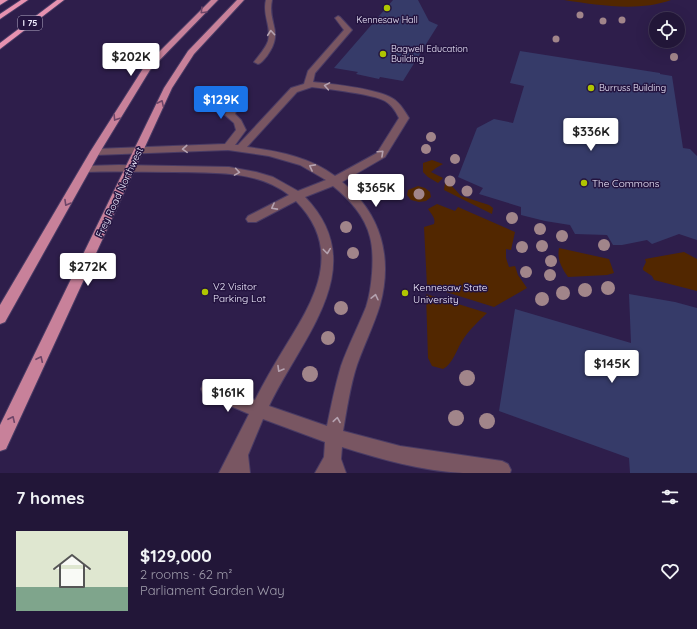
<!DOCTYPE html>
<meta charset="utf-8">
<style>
:root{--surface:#221638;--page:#2e2343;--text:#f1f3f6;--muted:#a29fae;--line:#3f3553;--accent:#1a73e8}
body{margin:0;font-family:Quicksand,sans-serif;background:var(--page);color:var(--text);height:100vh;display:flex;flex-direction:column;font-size:15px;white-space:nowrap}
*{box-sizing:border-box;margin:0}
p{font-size:13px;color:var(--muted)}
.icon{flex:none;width:22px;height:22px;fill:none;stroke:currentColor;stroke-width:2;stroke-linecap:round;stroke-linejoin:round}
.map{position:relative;height:473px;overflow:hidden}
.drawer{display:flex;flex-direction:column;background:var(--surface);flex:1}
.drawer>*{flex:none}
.tools{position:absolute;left:649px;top:12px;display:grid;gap:8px}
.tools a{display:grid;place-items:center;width:36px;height:36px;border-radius:50%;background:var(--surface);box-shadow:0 4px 16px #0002,0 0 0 1px var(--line);font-size:20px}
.price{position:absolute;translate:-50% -34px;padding:0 9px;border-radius:4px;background:#fff;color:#222;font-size:13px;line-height:26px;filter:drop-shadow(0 1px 2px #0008)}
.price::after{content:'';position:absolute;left:50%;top:24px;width:12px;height:9px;margin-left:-6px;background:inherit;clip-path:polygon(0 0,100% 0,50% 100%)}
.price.active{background:var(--accent);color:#fff}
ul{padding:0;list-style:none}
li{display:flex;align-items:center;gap:12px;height:100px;padding:0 16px}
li+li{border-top:1px solid var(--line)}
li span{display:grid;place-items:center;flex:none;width:112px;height:80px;border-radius:0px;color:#555}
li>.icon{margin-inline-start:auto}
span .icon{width:48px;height:48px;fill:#fffc;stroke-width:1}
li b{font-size:17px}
h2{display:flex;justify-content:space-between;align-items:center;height:48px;padding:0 16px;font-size:17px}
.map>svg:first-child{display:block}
.green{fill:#522700}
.building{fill:#363b69}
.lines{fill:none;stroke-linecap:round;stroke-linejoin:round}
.minor-casing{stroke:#493b64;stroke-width:2}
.major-casing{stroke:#493b64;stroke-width:2}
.highway-casing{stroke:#493b64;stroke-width:2}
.minor{fill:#795662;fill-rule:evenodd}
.major{fill:#c8819a;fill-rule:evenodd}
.highway{fill:#e792b0;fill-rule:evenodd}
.tree{fill:#a1858a}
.oneway{stroke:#6e4568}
.oneway2{stroke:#b5a2b0}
.poi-dot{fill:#b0c501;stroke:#241440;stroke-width:1.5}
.labels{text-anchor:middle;stroke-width:3;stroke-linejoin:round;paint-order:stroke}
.far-poi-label{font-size:9px;fill:#f1edff;stroke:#241440;text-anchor:start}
.shield{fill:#241440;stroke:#b4acc6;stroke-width:1}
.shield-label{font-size:9px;font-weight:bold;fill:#f1edff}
.poi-label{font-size:10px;fill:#f1edff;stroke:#241440;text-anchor:start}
.street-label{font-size:10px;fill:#f1edff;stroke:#241440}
</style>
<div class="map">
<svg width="697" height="473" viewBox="0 0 697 473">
<rect width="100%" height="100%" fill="#2e1e4b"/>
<g class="green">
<path d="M564 0H671C638 12 598 5 564 0Z"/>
<path d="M432 160 443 164 436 168 431 172 443 178 438 183 428 177 423 172V163Z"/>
<path d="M445 183 450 184 461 196 489 205 493 208 492 214 444 190Z"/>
<path d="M418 186 425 188 430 192 431 197 426 201 419 202 411 200 407 195 408 190Z"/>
<path d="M437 204 455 211 458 207 515 232 511 250 506 249V258L509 267 515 266 518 275 527 288 494 307 427 286 424 227 434 224C436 218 431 214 428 209Z"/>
<path d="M559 248 609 259 614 273 607 275 568 277C561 267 557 259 559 248Z"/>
<path d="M684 252 697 259V291L654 280 652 276 643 270V268L646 262 645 259Z"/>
<path d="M426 294 487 313C479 321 470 329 464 338 457 348 453 364 443 369L432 366 428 358Z"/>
</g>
<g class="building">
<path d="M393 0H418L429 21 438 25 403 81 380 77 379 79 356 74 358 72 334 68Z"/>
<path d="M520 51 660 73V74L672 76 683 148 690 149 697 156V240L679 234 652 244 647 240 622 245H613L607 235 575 234 570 225 545 221 521 215V207L479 194 483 188 458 177 477 128 494 119 513 123 524 86 510 83Z"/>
<path d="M629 294 675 302 697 308V473H630L629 458 499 411 515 309 631 343Z"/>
</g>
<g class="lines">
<g class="minor-casing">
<g id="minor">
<path d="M266 0H272C267 24 285 31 267 56 264 59 262 63 258 64L254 62C259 55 265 49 268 41 272 27 262 15 266 0Z"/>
<path d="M338 16 340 17 352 30 315 73 313 82C333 84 372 88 390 97 399 101 404 110 409 118L385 157 342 182C381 213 393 257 380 305 374 325 364 345 357 365 350 386 347 409 343 431L400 446 502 461 508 464 511 470 510 473C494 473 478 473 463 473 422 471 380 459 342 447L341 459 346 473H315L324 457 325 442 263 419 248 455 250 473H219L249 414 203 394 201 389 203 384 209 382 255 400C264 382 274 365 285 347 315 299 344 250 296 201L256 222H248L246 219 248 216 289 195C257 170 213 173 175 172 145 172 116 171 86 172L81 169 86 166 119 165 229 167 256 172 273 177 298 191 326 180 300 165 269 156 228 150 95 155 90 152 95 149 225 144 236 130 234 123 225 115 232 100 236 97 240 100 235 114 241 120 246 130 235 145H238L291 88 304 84 308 71 344 30 335 18ZM312 87C328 89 373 94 385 101 392 105 396 112 399 118L377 153 335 176C310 157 278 151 247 147L297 92ZM333 186C349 199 365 216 370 237 375 255 372 289 366 307 358 327 348 346 341 366 335 386 331 406 327 426L269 406C301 338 373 267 305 197Z"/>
</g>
</g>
<g class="major-casing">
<g id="major">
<path d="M211 0H218L150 70 100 152 5 322 0 324V305L90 152 144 67Z"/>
<path d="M237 0H244L194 54 172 88 6 449 0 451V425L164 88 188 51Z"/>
</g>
</g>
<g class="highway-casing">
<g id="highway">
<path d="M0 0H8L0 5Z"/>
<path d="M21 0H28L0 19V14Z"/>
<path d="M57 0H64L0 49V43Z"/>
</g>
</g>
<use href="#minor" class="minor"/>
<use href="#major" class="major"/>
<use href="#highway" class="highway"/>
</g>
<g class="tree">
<circle cx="580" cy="15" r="3.5"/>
<circle cx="622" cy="20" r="3.5"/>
<circle cx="603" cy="21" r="3.5"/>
<circle cx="556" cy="39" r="3.5"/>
<circle cx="674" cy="57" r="4"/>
<circle cx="431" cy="137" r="5"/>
<circle cx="426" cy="149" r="5"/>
<circle cx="455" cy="159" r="5"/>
<circle cx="450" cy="181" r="5.5"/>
<circle cx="467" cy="191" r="5.5"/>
<circle cx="419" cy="194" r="5.5"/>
<circle cx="512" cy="218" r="6"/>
<circle cx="346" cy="227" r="6"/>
<circle cx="540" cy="229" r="6"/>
<circle cx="562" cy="236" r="6"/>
<circle cx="604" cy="245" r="6"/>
<circle cx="542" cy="246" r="6"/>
<circle cx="522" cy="247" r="6"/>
<circle cx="353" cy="253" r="6"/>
<circle cx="551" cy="261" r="6"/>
<circle cx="526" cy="272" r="6"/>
<circle cx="550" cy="275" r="6"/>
<circle cx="608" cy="288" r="7"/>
<circle cx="585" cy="290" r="7"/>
<circle cx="563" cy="293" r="7"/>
<circle cx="542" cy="299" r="7"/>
<circle cx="341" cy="308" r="7"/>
<circle cx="328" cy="338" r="7"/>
<circle cx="310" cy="374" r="8"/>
<circle cx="467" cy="378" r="8"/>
<circle cx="456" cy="418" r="8"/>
<circle cx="487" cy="421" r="8"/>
</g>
<defs><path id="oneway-chevron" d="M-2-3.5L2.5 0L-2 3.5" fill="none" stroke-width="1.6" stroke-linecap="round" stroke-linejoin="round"/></defs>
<g class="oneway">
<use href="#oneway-chevron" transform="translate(203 11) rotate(135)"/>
<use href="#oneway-chevron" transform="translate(161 103) rotate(-64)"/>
<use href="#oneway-chevron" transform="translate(116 118) rotate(122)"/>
<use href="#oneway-chevron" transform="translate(67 203) rotate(120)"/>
<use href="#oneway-chevron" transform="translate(40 359) rotate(-65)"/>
<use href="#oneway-chevron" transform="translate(12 419) rotate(-65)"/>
</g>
<g class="oneway2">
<use href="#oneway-chevron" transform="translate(271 33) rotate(-95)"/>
<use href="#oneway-chevron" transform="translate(327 86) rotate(-170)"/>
<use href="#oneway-chevron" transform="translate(185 149) rotate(177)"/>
<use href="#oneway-chevron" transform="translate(381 153) rotate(-43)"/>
<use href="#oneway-chevron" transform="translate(312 167) rotate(-152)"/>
<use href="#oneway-chevron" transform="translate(237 172) rotate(9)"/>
<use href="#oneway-chevron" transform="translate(274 207) rotate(152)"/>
<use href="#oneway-chevron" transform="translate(327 251) rotate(83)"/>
<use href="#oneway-chevron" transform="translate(375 297) rotate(-77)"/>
<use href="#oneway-chevron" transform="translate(280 369) rotate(120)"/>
<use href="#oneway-chevron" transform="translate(337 420) rotate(-81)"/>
</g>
<g class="poi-dot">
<circle cx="387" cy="8" r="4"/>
<circle cx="383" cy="54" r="4"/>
<circle cx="591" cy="88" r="4"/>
<circle cx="584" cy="183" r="4"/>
<circle cx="205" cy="292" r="4"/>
<circle cx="405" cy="293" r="4"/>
</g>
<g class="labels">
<g class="far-poi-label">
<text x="387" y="23" text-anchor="middle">Kennesaw Hall</text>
<text x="391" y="52">Bagwell Education<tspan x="391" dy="10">Building</tspan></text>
<text x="599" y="91">Burruss Building</text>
</g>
<rect class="shield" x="18" y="16" width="24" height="14" rx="3"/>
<g class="shield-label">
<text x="30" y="26">I 75</text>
</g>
<g class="poi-label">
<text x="592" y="187">The Commons</text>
<text x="213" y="290">V2 Visitor<tspan x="213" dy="12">Parking Lot</tspan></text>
<text x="413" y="291">Kennesaw State<tspan x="413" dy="12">University</tspan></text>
</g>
<g class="street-label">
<text transform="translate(119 192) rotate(-65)" y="4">Frey Road Northwest</text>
</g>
</g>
</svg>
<div class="tools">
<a><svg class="icon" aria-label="locate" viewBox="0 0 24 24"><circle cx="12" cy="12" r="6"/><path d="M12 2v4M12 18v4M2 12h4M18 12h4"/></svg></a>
</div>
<b class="price" style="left:131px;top:77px">$202K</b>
<b class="price active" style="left:221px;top:120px">$129K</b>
<b class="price" style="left:591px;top:152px">$336K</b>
<b class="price" style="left:376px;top:208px">$365K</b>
<b class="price" style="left:88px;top:287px">$272K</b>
<b class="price" style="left:612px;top:384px">$145K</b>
<b class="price" style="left:228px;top:413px">$161K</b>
</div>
<section class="drawer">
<h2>7 homes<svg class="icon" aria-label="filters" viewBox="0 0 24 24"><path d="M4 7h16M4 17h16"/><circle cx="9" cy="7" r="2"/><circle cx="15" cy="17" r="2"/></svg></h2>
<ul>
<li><span style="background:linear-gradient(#dfe7d0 70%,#7fa58c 0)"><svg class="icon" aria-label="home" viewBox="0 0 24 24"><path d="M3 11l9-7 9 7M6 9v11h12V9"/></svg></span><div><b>$129,000</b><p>2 rooms · 62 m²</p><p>Parliament Garden Way</p></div><svg class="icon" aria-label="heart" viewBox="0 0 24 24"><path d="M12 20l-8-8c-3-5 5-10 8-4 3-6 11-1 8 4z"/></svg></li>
</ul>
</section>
